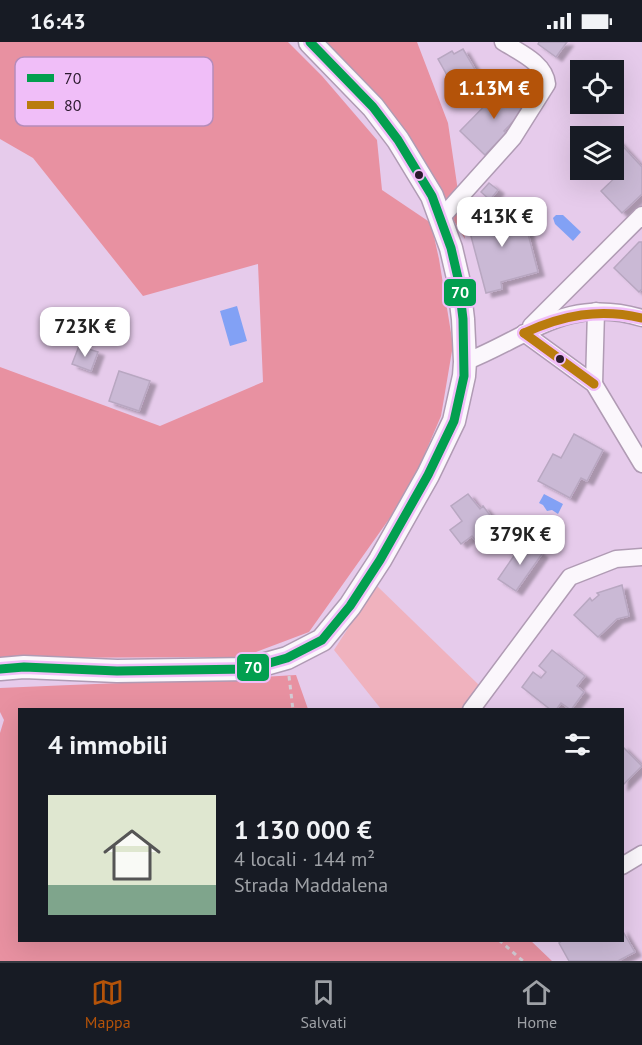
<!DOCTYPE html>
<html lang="it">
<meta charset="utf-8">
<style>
:root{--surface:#171b24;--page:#242831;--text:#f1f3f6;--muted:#9ea1a6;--line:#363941;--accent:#b45309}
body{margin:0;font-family:"PT Sans",sans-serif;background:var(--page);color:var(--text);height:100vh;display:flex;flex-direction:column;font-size:22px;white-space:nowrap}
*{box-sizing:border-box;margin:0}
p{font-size:20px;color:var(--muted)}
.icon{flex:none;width:33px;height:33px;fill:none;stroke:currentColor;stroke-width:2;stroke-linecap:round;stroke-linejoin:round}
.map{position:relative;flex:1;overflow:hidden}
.details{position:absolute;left:18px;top:666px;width:606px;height:234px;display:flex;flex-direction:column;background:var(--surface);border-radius:0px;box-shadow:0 6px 24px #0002}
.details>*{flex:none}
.fabs{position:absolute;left:570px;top:18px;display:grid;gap:12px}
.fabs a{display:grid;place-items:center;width:54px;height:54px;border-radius:0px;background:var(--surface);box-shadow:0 6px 24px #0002;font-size:30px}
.price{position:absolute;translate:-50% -51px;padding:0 14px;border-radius:12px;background:#fff;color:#222;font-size:20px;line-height:39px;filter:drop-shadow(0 2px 3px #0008)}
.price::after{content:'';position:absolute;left:50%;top:36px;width:18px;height:14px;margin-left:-9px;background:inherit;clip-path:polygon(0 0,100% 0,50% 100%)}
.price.selected{background:var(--accent);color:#fff}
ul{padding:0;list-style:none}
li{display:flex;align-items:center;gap:18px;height:150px;padding:0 30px}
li+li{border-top:2px solid var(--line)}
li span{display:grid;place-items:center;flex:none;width:168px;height:120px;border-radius:0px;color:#555}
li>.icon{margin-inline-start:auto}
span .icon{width:72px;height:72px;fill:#fffc;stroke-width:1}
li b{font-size:26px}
h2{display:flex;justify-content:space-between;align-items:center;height:72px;padding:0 30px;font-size:26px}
.status{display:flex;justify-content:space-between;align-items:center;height:42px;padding:0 30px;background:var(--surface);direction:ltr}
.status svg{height:16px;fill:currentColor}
.tabs{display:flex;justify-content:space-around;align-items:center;height:84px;border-top:2px solid var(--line);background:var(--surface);font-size:16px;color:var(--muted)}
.tabs a{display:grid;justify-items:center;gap:3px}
.tabs .selected{color:var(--accent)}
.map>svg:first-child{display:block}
.green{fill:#f0b2be}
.forest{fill:#e891a1}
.water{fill:#82a1f5}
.building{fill:#cab9d5;stroke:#b8a7c1;stroke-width:1.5;filter:url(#shadow)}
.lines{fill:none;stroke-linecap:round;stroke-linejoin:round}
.street-casing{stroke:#b09bb4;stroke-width:19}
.secondary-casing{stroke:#b09bb4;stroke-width:25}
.path{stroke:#d4cdd6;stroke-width:3;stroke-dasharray:4.5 4.5;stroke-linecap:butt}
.street{stroke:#fbf7fc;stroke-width:16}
.secondary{stroke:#fbf7fc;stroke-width:22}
.bus-1-casing{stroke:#f0bef8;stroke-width:14}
.bus-2-casing{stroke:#f0bef8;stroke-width:14}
.bus-1{stroke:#029f4f;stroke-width:9}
.bus-2{stroke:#ba7c0e;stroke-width:9}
.bus-dot{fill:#2b192e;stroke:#f0bef8;stroke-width:2}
.key{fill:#f0bef8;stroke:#b58cbb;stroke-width:1.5}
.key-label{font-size:16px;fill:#2b192e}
.line-badge{stroke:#f0bef8;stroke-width:2}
.badge-label{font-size:16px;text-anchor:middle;font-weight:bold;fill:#fff}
</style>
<div class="status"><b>16:43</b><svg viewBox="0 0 49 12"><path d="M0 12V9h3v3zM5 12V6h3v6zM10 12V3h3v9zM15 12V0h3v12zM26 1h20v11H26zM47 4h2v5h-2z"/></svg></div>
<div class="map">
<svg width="642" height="919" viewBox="0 0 642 919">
<defs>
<filter id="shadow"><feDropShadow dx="6" dy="4" stdDeviation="1.5" flood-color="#0004"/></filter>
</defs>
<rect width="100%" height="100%" fill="#e6cbeb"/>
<path class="green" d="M376 543 480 644 463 667H381L334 608Z"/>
<g class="forest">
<path d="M0 0H288L322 34 377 98 382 148 431 181 439 217 453 303 441 374 409 449 309 590 243 615 0 616V325L160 384 263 340 258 222 143 254 33 116 0 97Z"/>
<path d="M318 0H417L448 81 465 197 385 65Z"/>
<path d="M296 633 308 667 20 668V898H530L552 919H0V691L4 678 0 670V646C99 641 197 639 296 633Z"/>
</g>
<g class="water">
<path d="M556 173H563L581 190 573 199 555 182 553 176Z"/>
<path d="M237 264 247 299 230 304 220 269Z"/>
<path d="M544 452 563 462 558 472 552 468 547 469 543 463 539 461Z"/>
</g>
<g class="building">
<path d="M539 0H567L556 15 538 2Z"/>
<path d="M463 7 476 29 452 42 438 17 452 9 454 12Z"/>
<path d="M505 43 527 65 504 89 506 91 485 113 460 89Z"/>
<path d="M617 98 642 125V152L622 171 601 149 621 130 614 122V102Z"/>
<path d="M489 141 498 148 490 158 481 150Z"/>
<path d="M521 165 538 230 501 240 502 247 486 251 467 179Z"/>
<path d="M639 200H642V247L639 250 614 226Z"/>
<path d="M79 304 98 310 91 329 72 322Z"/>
<path d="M119 329 150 339 139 369 109 359Z"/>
<path d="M574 392 603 408 587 439 581 436 570 456 538 439 553 412 561 416Z"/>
<path d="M468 452 480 467 483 464 496 481 475 498 472 494 461 502 450 488 462 479 451 464Z"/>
<path d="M524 499 542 512 516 549 498 537Z"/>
<path d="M622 543 629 574 617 577 598 595 574 573 590 556 592 559 599 553 597 551Z"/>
<path d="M552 608 585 634 577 644 584 650 571 668 561 661 556 668H551L522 645 533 630 541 636 546 630 539 624Z"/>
<path d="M622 704 642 724 622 744Z"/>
<path d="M622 888 635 910 618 919H569L559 901 563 898H622Z"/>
</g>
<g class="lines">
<g class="street-casing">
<g id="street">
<path d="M442 175 513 96 547 42C545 21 519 10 503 0"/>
<path d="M531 284 642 173"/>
<path d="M524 291 594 342 642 422"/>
<path d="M465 320C529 295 567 253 642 276"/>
<path d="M594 342 596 269"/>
<path d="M471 668 570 535 616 517 642 515"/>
<path d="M622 824 642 812"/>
</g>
</g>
<g class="secondary-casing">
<path id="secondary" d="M0 627 24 625 117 629 248 627 287 616 322 598 350 564 380 518 428 433 454 379 464 334 465 320 463 277 458 236 451 206 432 154 398 98 373 65 310 0"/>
</g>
<g class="path">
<path d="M289 634 293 668"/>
<path d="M499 898 523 919"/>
</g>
<use href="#street" class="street"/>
<use href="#secondary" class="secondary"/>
<g class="bus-1-casing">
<path id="bus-1" d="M0 627 24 625 117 629 248 627 287 616 322 598 350 564 380 518 428 433 454 379 464 334 463 277 458 236 451 206 432 154 398 98 373 65 310 0"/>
</g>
<g class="bus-2-casing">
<g id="bus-2">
<path d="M524 291C563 273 599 266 642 276"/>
<path d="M524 291 594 342"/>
</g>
</g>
<use href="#bus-1" class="bus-1"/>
<use href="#bus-2" class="bus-2"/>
</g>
<g class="bus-dot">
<circle cx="419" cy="133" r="5"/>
<circle cx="560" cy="317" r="5"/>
</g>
<rect x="15" y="15" width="198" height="69" rx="9" class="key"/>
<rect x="27" y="32" width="27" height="8" fill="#029f4f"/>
<rect x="27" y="59" width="27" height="8" fill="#ba7c0e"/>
<g class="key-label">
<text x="64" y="42">70</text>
<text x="64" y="69">80</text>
</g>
<g class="line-badge">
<rect x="443" y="236" width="34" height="29" rx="6" fill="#029f4f"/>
<rect x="236" y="611" width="34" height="29" rx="6" fill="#029f4f"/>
</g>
<g class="badge-label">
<text x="460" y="256">70</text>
<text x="253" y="631">70</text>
</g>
</svg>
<div class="fabs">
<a><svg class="icon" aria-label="locate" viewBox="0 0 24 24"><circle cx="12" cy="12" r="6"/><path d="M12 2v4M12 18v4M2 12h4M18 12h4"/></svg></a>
<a><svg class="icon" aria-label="layers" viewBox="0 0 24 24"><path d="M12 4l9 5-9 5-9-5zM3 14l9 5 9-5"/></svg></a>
</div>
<b class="price selected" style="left:494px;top:78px">1.13M €</b>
<b class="price" style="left:502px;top:206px">413K €</b>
<b class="price" style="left:85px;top:316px">723K €</b>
<b class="price" style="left:520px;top:524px">379K €</b>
<section class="details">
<h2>4 immobili<svg class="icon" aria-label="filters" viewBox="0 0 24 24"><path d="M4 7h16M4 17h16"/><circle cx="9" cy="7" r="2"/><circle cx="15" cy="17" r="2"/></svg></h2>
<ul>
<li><span style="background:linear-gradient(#dfe7d0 75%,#7fa58c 0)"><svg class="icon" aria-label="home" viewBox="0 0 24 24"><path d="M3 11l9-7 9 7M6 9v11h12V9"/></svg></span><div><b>1 130 000 €</b><p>4 locali · 144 m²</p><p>Strada Maddalena</p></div></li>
</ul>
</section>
</div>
<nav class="tabs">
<a class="selected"><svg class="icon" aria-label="map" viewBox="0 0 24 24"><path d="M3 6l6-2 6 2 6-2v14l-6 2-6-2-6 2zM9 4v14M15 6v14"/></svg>Mappa</a>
<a><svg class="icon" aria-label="saved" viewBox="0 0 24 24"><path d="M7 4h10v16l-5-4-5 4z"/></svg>Salvati</a>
<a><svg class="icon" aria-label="home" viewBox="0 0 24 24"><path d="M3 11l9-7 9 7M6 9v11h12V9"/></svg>Home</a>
</nav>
